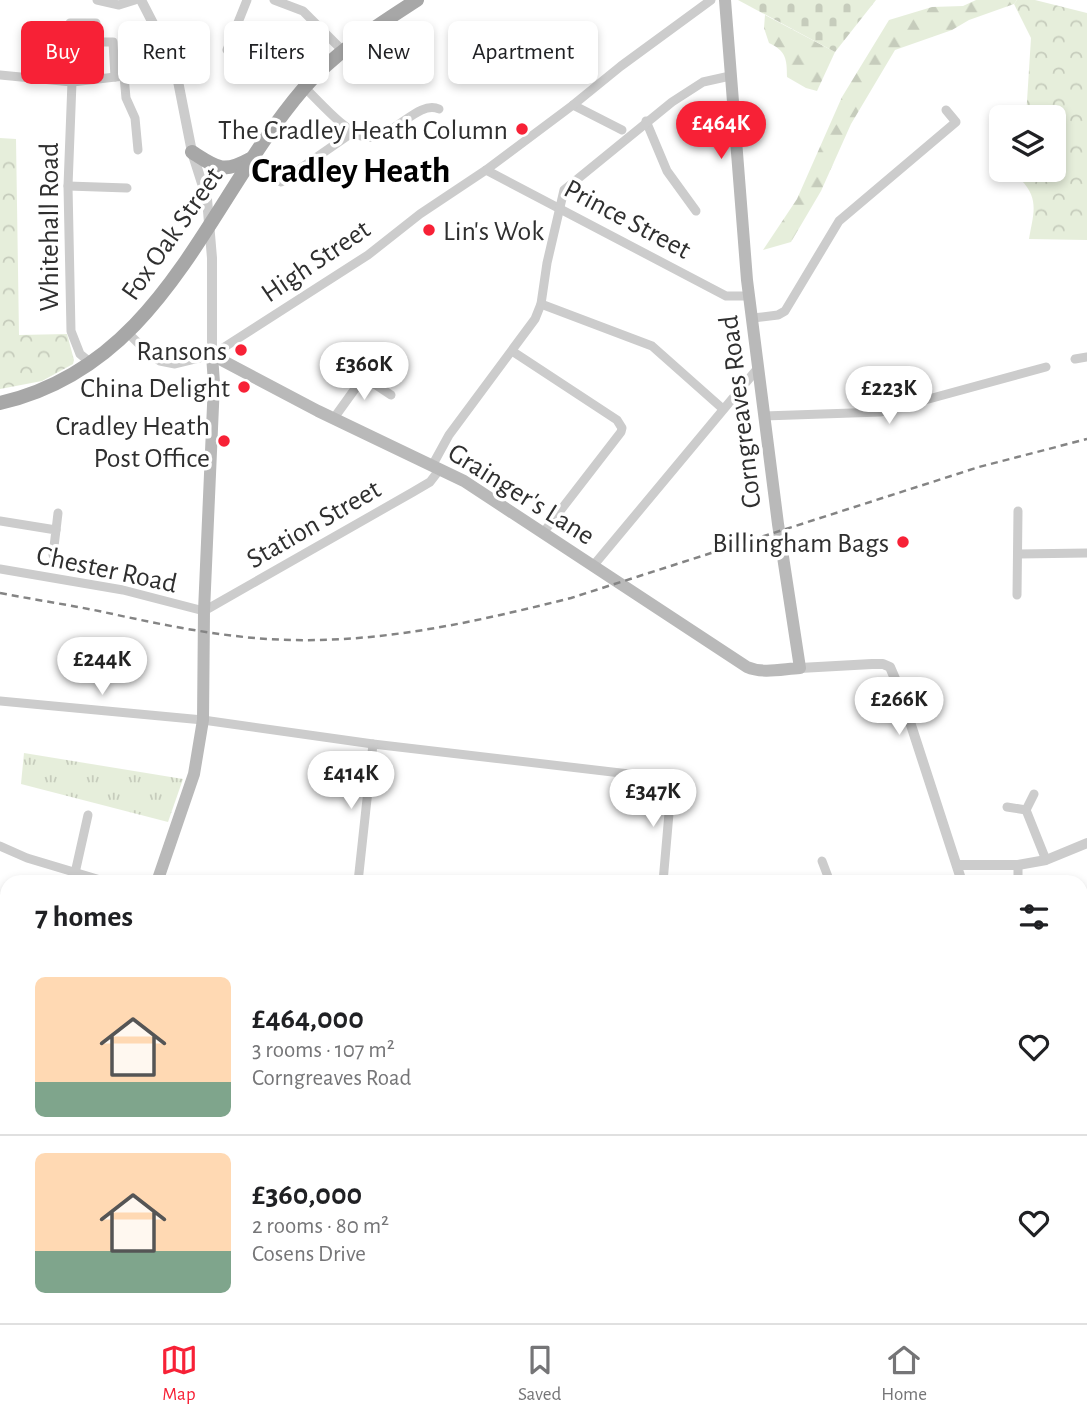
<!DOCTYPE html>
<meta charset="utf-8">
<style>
:root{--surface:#fff;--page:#f6f6f6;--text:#202124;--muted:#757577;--line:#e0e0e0;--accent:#f72136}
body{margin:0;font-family:"Alegreya Sans",sans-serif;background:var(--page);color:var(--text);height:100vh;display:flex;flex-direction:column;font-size:26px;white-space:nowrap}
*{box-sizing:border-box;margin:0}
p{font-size:23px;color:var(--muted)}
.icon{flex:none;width:38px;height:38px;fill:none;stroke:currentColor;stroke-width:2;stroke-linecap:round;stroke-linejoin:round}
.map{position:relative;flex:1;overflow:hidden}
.panel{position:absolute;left:0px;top:875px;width:1088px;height:448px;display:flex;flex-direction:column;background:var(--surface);border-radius:21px 21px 0 0;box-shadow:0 4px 10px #0003}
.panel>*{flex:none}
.hud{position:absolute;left:21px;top:21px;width:700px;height:63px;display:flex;gap:14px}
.buttons{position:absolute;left:989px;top:105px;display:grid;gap:14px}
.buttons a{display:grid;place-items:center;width:77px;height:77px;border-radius:10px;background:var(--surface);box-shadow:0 4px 10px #0003;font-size:35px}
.price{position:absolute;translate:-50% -60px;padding:0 16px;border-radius:24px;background:#fff;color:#222;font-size:23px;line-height:46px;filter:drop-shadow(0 2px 4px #0008)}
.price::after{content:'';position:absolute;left:50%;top:42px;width:21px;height:16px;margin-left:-10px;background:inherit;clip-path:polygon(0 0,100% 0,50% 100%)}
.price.selected{background:var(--accent);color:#fff}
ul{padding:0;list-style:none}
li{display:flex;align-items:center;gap:21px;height:175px;padding:0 35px}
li+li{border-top:2px solid var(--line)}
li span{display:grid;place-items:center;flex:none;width:196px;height:140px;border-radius:10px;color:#555}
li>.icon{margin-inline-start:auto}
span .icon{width:84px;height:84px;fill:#fffc;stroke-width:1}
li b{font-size:30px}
h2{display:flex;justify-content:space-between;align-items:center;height:84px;padding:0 35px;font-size:30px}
.tag{padding:0 24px;border-radius:10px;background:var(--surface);box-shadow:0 4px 10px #0003;font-size:24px;line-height:63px}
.tag.selected{background:var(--accent);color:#fff}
.dock{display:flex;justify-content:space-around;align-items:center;height:98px;border-top:2px solid var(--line);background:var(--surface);font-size:19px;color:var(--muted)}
.dock a{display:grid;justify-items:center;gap:4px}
.dock .selected{color:var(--accent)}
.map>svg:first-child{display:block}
.grass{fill:url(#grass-tufts)}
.forest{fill:url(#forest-firs)}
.cemetery{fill:url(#cemetery-stones)}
.park{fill:url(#park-crowns)}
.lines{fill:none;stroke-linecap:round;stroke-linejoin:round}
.river{stroke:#c6e0ef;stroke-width:16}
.minor{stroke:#ccc;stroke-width:9}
.tertiary{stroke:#ccc;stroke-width:10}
.secondary{stroke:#b9b9b9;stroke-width:12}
.primary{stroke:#a7a7a7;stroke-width:14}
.rail{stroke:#848484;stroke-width:2.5;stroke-dasharray:7 5;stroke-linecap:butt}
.poi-dot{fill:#f72136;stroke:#fff;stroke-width:2.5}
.labels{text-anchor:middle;stroke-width:7;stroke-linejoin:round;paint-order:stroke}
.poi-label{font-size:28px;fill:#2f2f2f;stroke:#fff;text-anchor:end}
.street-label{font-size:28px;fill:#2f2f2f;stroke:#fff}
.district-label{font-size:35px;font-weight:bold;fill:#000;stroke:#fff}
</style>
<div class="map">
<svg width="1087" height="1323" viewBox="0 0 1087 1323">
<defs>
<pattern id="grass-tufts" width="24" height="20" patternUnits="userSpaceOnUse" patternTransform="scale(1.75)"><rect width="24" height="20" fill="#e6eedb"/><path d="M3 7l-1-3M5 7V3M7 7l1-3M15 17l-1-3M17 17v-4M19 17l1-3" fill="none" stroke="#c6ccbc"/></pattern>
<pattern id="forest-firs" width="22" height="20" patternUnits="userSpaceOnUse" patternTransform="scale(1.75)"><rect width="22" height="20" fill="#e6eedb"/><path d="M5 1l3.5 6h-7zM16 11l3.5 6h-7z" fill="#c6ccbc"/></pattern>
<pattern id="cemetery-stones" width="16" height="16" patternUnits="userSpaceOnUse" patternTransform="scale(1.75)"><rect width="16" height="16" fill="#e6eedb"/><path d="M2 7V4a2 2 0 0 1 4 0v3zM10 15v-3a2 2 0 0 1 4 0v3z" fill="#c6ccbc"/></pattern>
<pattern id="park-crowns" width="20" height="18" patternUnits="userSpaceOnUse" patternTransform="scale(1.75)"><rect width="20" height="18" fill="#e6eedb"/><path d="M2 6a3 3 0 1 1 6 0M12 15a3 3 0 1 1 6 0" fill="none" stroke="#c6ccbc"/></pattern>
</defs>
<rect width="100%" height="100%" fill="#fff"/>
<path class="grass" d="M24 753 183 779 168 822 21 784Z"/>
<g class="forest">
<path d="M976 0H1017L1014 4 969 20 952 30 895 50 851 124 821 191 791 242 763 250 797 199 842 97 889 20 932 7 963 6Z"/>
<path d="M765 15 835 52 817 91 806 88 787 77C787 59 786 51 769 43L764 28Z"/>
<path d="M348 1316H556L560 1323H349Z"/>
</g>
<path class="cemetery" d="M738 0H876L835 52Z"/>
<g class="park">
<path d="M1017 0H1035L1087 13V240L1029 239C1033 215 1040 199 1021 180L1022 170H1054V117H1026L1031 38 1014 4Z"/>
<path d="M0 138 16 139 19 335 67 334 74 360 73 364 42 381 0 389Z"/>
</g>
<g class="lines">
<g class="river">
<path d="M0 921 7 923"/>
<path d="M479 1316 482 1323"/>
</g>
<g class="minor">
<path d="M97 0 119 5 135 0"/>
<path d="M274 0 303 11 343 51"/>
<path d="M70 23H96V42H113L115 77"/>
<path d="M227 50 247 0"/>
<path d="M0 75 72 82 124 76 175 66"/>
<path d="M124 76 126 98 135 118 138 150"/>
<path d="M72 82 68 186 71 331 80 354 91 363"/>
<path d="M305 88C319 101 346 133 365 137 391 142 417 99 439 109"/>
<path d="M573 105 622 130"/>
<path d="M646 121 667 171 696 211"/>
<path d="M486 170 726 296H750"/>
<path d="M281 182 353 132"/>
<path d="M68 186 127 188"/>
<path d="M541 304 652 346 723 409"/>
<path d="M753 318 778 315 785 311 839 221 956 122 946 110"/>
<path d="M128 333 146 351 160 361 175 364 212 355 368 255 420 214 486 170 573 105 621 66 711 0"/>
<path d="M512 351 617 420 622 428 621 432 543 533"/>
<path d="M1075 359 1087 357"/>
<path d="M364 377 391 395"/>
<path d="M764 416 881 412 1046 367"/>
<path d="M334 418 370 368"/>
<path d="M432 466 449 435 535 319 541 304 547 263 564 190 672 102 703 82 730 76"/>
<path d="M0 521 56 530 53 555"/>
<path d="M56 530 58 513"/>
<path d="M1019 554 1087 553"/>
<path d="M593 566 758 368"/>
<path d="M0 569 123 590 204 611 413 492 430 482 440 469"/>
<path d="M1017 595 1018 511"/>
<path d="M0 701 203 720 373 744 672 779 663 882"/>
<path d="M1007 807 1026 810 1034 794"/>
<path d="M1026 810 1046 860"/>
<path d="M0 846 27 858 107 882"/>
<path d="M822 861 830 882"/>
<path d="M75 873 88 815"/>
<path d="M358 882 373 744"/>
<path d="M1018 882V865"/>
<path d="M0 968 7 973"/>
<path d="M0 1117 7 1107"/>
<path d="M0 1225 7 1230"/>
<path d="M0 1255 7 1257"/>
<path d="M1082 1260 1087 1254"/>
<path d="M1082 1272 1087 1276"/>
<path d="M249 1316V1323"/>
<path d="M593 1316 596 1323"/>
<path d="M1023 1316 1026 1323"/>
</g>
<g class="tertiary">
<path d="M141 0 175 66 192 152 207 199 212 258V355"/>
<path d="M800 668 872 664H883L890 667 899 688 962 882"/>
<path d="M957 865H1018L1046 860 1087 843"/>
<path d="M0 1078 7 1084"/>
<path d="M1082 1158 1087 1169"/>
<path d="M1082 1311 1087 1304"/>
<path d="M1072 1323 1078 1316"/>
</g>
<g class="secondary">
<path d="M212 355 318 411 464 481 747 667C763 674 782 669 800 668L778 524 747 280 725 0"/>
<path d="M157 882 194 774 203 720 204 611 214 383 212 355"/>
<path d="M173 1316 174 1323"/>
</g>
<g class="primary">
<path d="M192 152C217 168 223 174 250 159"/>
<path d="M0 403C163 366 207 201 304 88 335 52 377 26 417 0"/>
</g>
<path class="rail" d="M0 593C31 599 63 604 94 610 159 624 226 639 293 640 388 642 479 621 571 598L979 467 1087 439"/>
</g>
<g class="poi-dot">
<circle cx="522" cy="129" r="7"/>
<circle cx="429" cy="230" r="7"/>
<circle cx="241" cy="350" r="7"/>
<circle cx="244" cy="387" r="7"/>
<circle cx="224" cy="441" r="7"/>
<circle cx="903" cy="542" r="7"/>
</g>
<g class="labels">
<g class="poi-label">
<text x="508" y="139">The Cradley Heath Column</text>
<text x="443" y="240" text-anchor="start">Lin's Wok</text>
<text x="227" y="360">Ransons</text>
<text x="230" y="397">China Delight</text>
<text x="210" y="435">Cradley Heath<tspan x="210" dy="32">Post Office</tspan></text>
<text x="889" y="552">Billingham Bags</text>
</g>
<g class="street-label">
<text transform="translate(628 218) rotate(28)" y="10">Prince Street</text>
<text transform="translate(48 227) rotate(-90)" y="10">Whitehall Road</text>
<text transform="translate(171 233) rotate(-55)" y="10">Fox Oak Street</text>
<text transform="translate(315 260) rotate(-34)" y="10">High Street</text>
<text transform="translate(739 412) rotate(-97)" y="10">Corngreaves Road</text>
<text transform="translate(522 493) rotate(32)" y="10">Grainger's Lane</text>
<text transform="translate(313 523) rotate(-30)" y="10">Station Street</text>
<text transform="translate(107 568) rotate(12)" y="10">Chester Road</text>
</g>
<g class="district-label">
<text x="351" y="182">Cradley Heath</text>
</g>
</g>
</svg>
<div class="buttons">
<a><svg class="icon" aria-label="layers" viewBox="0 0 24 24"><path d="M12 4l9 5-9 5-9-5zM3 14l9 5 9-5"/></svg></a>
</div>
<b class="price selected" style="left:721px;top:161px">£464K</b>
<b class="price" style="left:364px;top:402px">£360K</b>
<b class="price" style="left:889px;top:426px">£223K</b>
<b class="price" style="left:102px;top:697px">£244K</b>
<b class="price" style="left:899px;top:737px">£266K</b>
<b class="price" style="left:351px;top:811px">£414K</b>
<b class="price" style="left:653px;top:829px">£347K</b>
<div class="hud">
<a class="tag selected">Buy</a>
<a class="tag">Rent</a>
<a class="tag">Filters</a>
<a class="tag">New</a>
<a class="tag">Apartment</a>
</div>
<section class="panel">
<h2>7 homes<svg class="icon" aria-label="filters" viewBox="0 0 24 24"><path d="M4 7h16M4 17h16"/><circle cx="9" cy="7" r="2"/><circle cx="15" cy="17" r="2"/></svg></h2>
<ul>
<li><span style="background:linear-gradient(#ffd9b3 75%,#7fa58c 0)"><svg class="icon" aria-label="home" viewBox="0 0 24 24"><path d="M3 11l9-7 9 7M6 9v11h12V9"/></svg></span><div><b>£464,000</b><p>3 rooms · 107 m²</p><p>Corngreaves Road</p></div><svg class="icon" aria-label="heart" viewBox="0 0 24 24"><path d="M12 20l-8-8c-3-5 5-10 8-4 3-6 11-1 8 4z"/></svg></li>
<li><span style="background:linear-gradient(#ffd9b3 70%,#7fa58c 0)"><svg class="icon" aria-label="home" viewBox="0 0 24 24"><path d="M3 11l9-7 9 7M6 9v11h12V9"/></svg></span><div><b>£360,000</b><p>2 rooms · 80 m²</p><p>Cosens Drive</p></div><svg class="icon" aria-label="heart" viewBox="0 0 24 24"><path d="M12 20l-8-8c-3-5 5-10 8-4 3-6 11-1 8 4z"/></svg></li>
</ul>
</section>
</div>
<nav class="dock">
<a class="selected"><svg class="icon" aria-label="map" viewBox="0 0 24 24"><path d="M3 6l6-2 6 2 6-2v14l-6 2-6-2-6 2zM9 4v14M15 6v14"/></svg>Map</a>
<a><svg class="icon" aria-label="saved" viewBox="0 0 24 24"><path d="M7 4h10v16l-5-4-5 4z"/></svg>Saved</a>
<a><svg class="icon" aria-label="home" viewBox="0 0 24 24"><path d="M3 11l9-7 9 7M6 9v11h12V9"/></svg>Home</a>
</nav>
